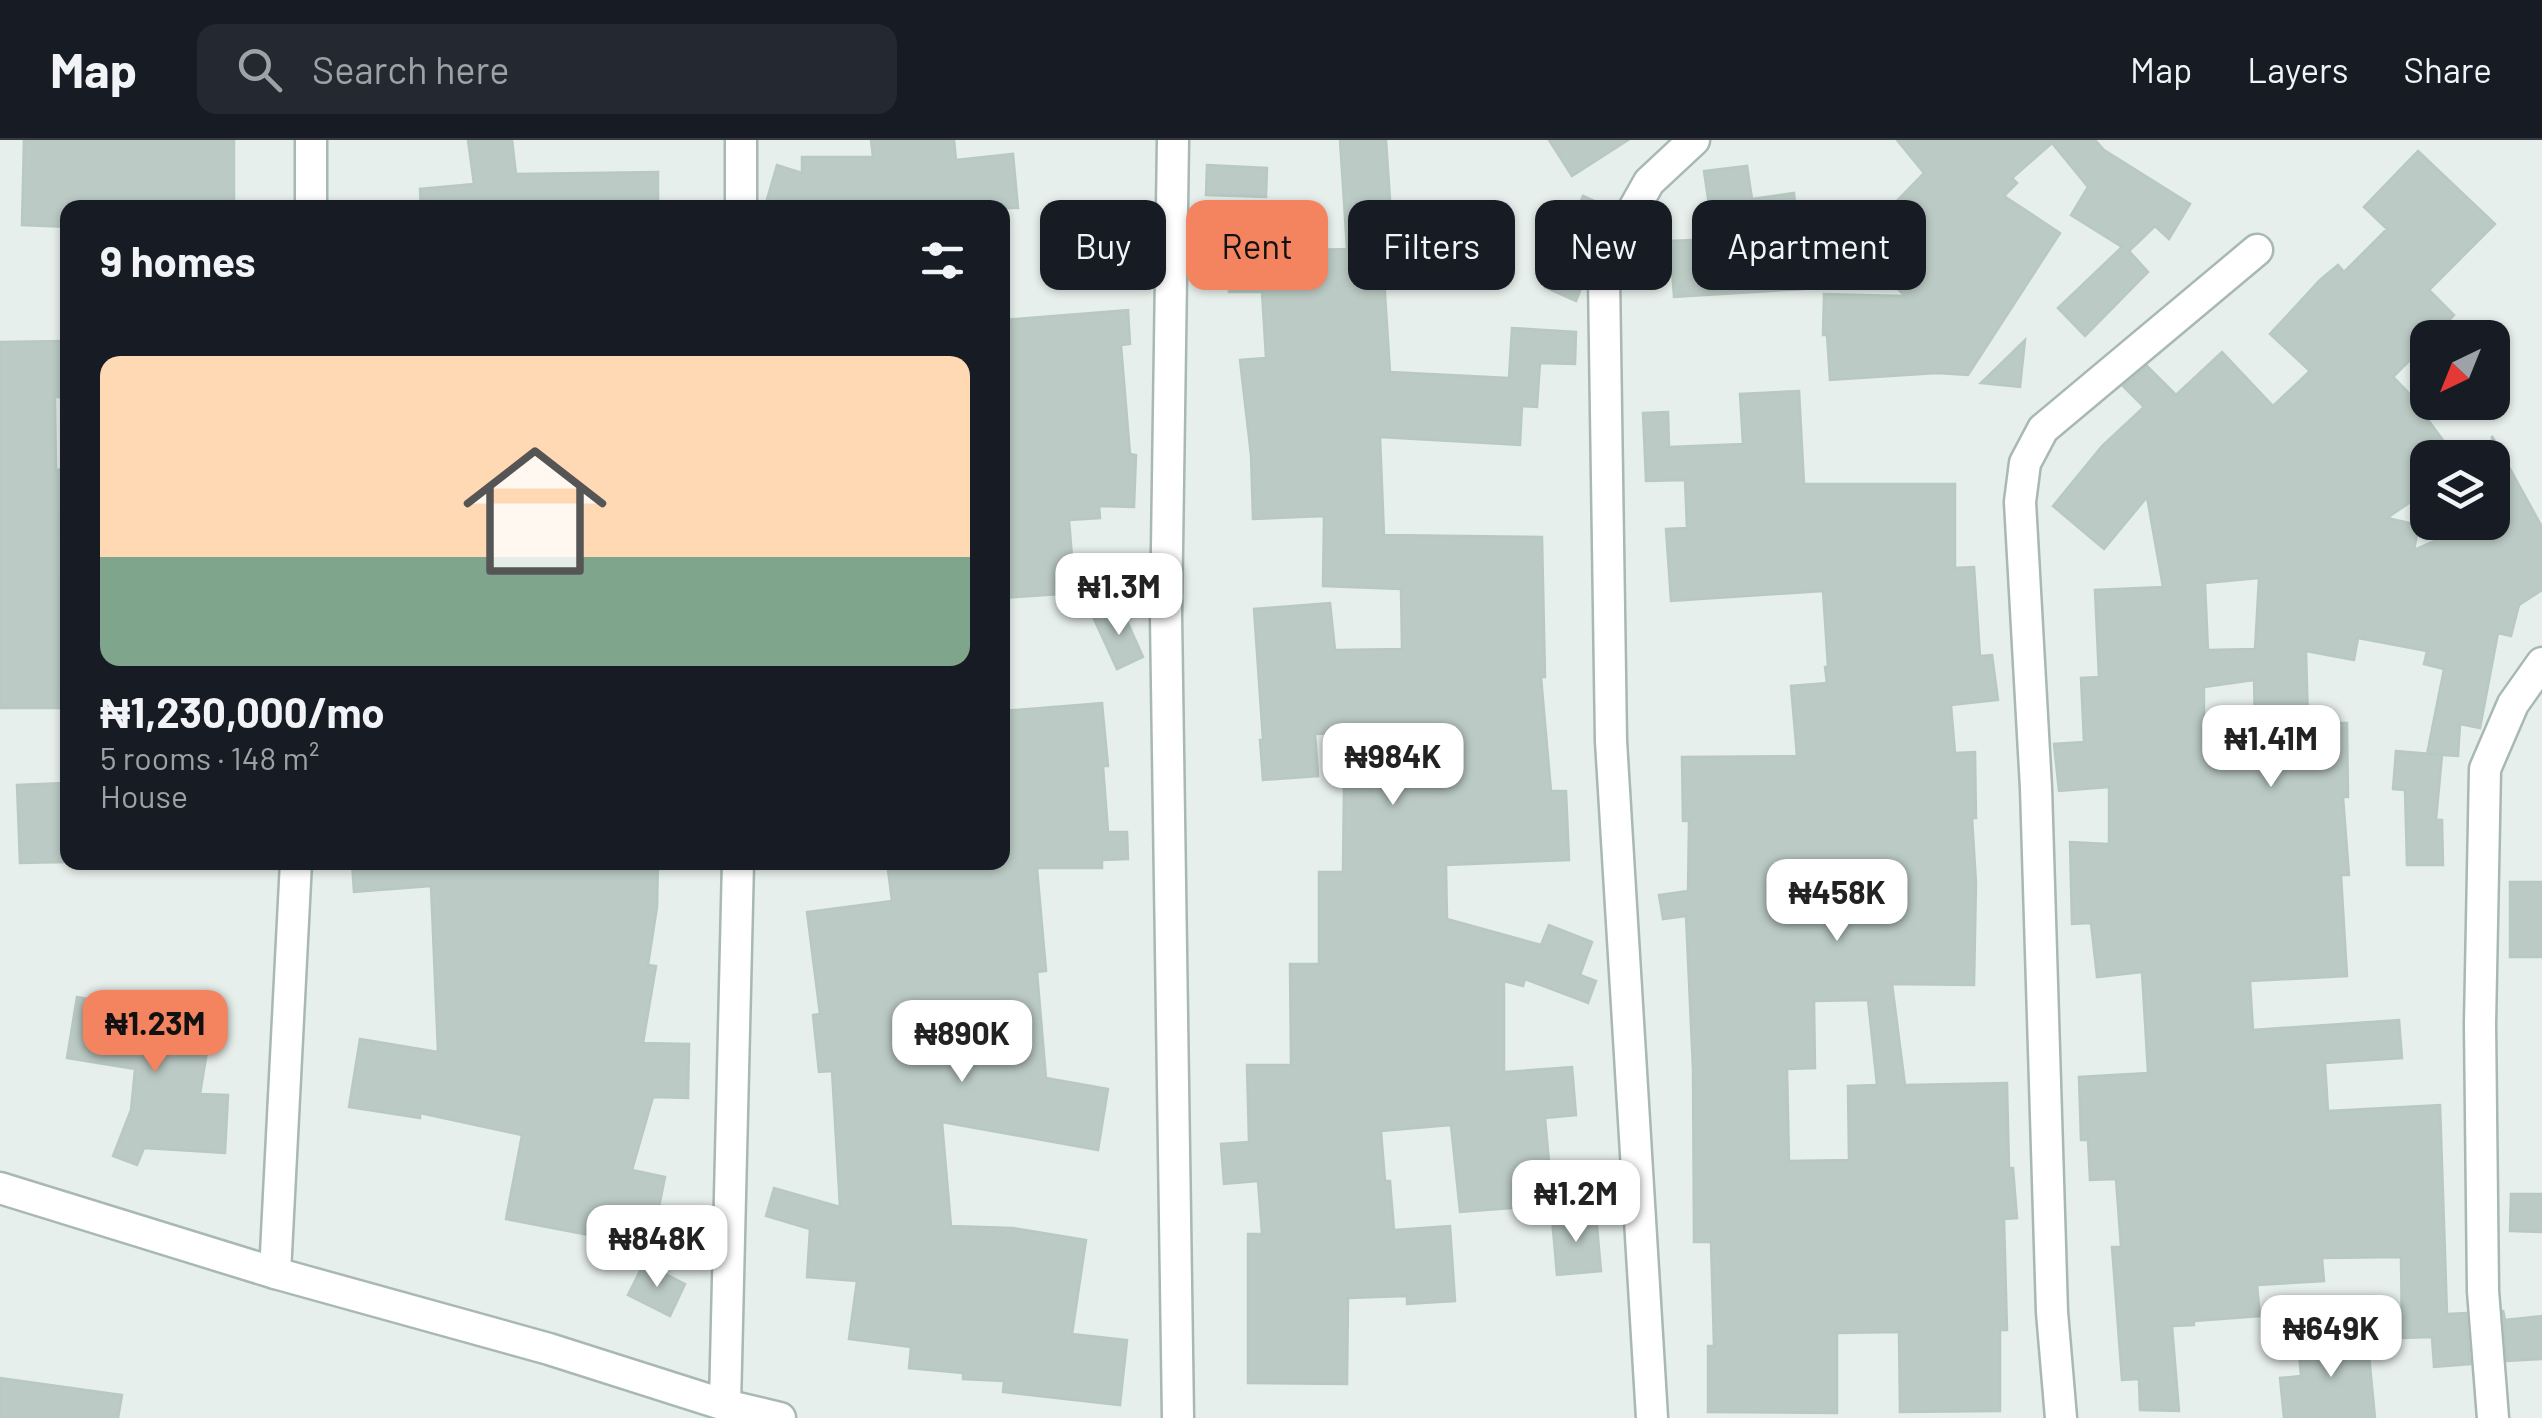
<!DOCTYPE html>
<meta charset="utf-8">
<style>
:root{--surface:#171b24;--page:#242831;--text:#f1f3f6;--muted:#9ea1a6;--line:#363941;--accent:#f4845f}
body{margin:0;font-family:Barlow,sans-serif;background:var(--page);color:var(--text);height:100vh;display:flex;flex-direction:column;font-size:38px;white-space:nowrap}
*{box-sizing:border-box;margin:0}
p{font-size:32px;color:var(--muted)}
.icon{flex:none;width:55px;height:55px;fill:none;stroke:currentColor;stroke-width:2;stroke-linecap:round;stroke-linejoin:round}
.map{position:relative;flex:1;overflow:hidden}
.sheet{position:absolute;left:60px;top:60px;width:950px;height:670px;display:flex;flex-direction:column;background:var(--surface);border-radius:20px;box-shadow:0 2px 8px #0004}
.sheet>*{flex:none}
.guide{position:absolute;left:1040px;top:60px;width:950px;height:90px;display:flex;gap:20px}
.needle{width:65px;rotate:223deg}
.fabs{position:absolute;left:2410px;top:180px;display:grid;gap:20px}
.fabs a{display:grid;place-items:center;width:100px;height:100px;border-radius:20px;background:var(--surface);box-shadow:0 2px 8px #0004;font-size:50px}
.price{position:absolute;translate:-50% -85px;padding:0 22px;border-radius:20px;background:#fff;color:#222;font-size:32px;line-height:65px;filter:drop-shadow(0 2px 5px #0008)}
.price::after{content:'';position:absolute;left:50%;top:60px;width:30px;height:22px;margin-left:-15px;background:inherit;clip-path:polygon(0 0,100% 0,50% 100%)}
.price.active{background:var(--accent);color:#111}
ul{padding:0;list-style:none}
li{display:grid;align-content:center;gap:20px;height:530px;padding:0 40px}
li span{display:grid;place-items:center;height:310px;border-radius:20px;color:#555}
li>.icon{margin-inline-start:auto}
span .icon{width:180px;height:180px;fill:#fffc;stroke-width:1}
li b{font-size:42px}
h2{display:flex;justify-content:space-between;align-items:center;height:120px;padding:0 40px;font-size:42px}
.pill{padding:0 35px;border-radius:20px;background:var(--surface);box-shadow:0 2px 8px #0004;font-size:35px;line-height:90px}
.pill.active{background:var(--accent);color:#111}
header{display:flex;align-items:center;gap:60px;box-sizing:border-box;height:140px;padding:0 50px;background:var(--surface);border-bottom:2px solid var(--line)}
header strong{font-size:48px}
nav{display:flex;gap:55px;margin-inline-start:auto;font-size:35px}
.search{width:700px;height:90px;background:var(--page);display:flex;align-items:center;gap:25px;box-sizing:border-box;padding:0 35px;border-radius:20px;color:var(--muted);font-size:38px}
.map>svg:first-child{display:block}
.building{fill:#bbcac4;stroke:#b8c9c2;stroke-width:2.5;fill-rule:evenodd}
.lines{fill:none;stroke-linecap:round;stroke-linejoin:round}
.street-casing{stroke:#a8b8b2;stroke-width:35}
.street{stroke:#fff;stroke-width:30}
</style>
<header>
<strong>Map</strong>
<div class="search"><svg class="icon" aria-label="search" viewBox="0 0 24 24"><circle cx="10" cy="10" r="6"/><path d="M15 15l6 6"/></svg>Search here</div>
<nav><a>Map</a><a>Layers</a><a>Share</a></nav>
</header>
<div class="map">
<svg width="2542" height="1278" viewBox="0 0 2542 1278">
<rect width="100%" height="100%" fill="#e6efeb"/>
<g class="building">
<path d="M24 0H234V68H68V87L22 85Z"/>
<path d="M468 0H512L516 34 658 32V68H421L420 49 474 44Z"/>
<path d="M871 0H954L956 20 1013 14 1018 68H781L766 63 777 25 802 33V17H873Z"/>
<path d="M1340 0H1386L1392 90 1381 91 1390 232 1509 238 1512 188 1576 192 1575 224 1540 223 1537 267 1522 266 1520 305 1380 297 1384 395 1542 397 1545 537H1541L1551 651H1566L1569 720 1446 725 1447 779 1541 805 1549 785 1592 802 1580 835 1596 841 1588 863 1525 839 1523 846 1504 841V932L1572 927 1576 975 1545 978 1553 1065 1460 1072 1451 985 1381 991 1385 1041H1390L1394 1090 1450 1086 1455 1161 1407 1164V1156L1348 1158 1347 1244 1248 1243V1094H1262L1258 1041 1224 1044 1221 1004 1249 1002 1247 925H1291L1290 824H1319V732H1343L1344 645H1416L1412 590 1315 594 1318 636 1263 640 1260 600H1263L1254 469 1330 463 1335 510 1402 509 1401 449 1323 446 1324 376 1253 379 1251 315 1240 220 1266 218 1262 152H1229L1228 112 1347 109Z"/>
<path d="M1549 0H1628L1572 36Z"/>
<path d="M1897 0H2095L2104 10 2190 64 2169 99 2155 86 2129 111 2148 132 2085 196 2058 168 2122 107 2071 75 2088 47 2052 3 2012 38 2017 43 2004 56 2060 93 1968 235 1937 233 1830 240 1827 195H1823L1824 154 1905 156 1854 105 1924 33Z"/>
<path d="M2418 11 2495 84 2429 150 2454 175 2432 198H2428V202L2393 237 2407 251 2456 318H2428V350L2387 378 2419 385 2414 410 2478 382H2492V296L2542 387V450L2519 465 2511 496 2498 493 2480 588 2460 584 2458 616 2427 614 2444 529 2424 524 2427 511 2358 498 2354 520 2306 511 2308 583H2347L2348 657H2343L2349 735H2341L2347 836 2250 841 2253 890 2399 880 2402 918 2325 923 2328 971 2440 965 2447 1174 2466 1173 2470 1224 2434 1227 2432 1197 2402 1198 2401 1117 2322 1118 2324 1141 2257 1145 2260 1176 2194 1181V1185L2172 1186 2179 1271 2140 1270 2139 1239 2122 1240 2112 1107H2121L2116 1039 2090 1040 2088 1000H2081L2079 937 2148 933 2142 832 2097 837 2091 783 2072 784 2070 702 2109 704V647L2059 651 2054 604 2084 602 2081 538 2099 537 2095 450 2163 447 2147 357 2104 409 2053 366 2102 306 2144 267 2123 246 2147 226 2176 255 2222 212 2273 266 2310 231 2270 194 2320 140 2338 125 2344 132 2387 89 2364 67ZM2259 438 2255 509 2208 510 2205 443ZM2254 540 2256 625 2204 620V547Z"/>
<path d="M1207 25 1267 28 1266 57 1206 55Z"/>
<path d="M1747 26 1752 59 1794 53 1803 149 1674 157 1670 101 1714 99 1704 31Z"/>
<path d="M1583 56 1612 69 1576 161 1545 147Z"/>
<rect x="1108" y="87" width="29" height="61"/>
<path d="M1128 170 1130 204 1121 205 1130 314 1136 315 1134 367 1099 366 1100 378 1069 380 1075 453 1002 458V180Z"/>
<path d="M2025 200 2020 247 1981 243Z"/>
<path d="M64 201V257H55L56 330 65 329 67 370 59 371 64 438 59 439 60 568H0V202Z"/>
<path d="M1799 251 1804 344H1955V428L1974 427 1980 516 1992 515 1998 560 1951 565 1955 613 1975 612 1976 678H1972L1976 743 1974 845 1892 844 1905 945 2007 943 2009 1028H2013L2017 1078 2004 1079 2007 1190H2000V1271L1900 1272 1899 1192 1837 1193V1273L1708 1272V1206H1714L1711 1102H1694L1693 929 1686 776 1663 779 1659 755 1688 751 1689 681H1683L1682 617 1797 616 1791 546 1827 543 1825 527H1828L1823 451 1671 461 1666 389 1687 388 1685 340 1646 341 1643 273 1668 272 1669 307 1743 304 1740 254ZM1868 860 1877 945 1848 946 1849 1020 1789 1021 1787 929 1815 928 1814 861Z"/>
<path d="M1121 468 1143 517 1117 529 1094 479Z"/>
<path d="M1102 563 1108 626H1103L1108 692H1127L1128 719 1102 720V728H1037L1046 831 1037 832 1046 938 1108 949 1098 1010 942 982 951 1086 1013 1088 1086 1100 1072 1194 1127 1200 1120 1265 1003 1252 1004 1241 963 1239V1233L909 1228 911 1207 849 1199 857 1141 807 1137 810 1089 766 1076 774 1048 840 1067 832 931 819 932 813 875 820 874 807 772 892 761 887 722H1002V714H1007L1002 571Z"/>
<path d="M2396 611 2442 615 2436 680H2442L2443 725H2407L2405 650 2393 649Z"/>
<path d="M64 643 67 722 20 723 17 645Z"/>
<path d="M352 722H658L657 767 648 825 656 826 643 903 689 904 688 958 653 957 632 1030 665 1037 651 1107 506 1079 522 995 420 973V978L349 967 360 899 438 912 431 746 354 752Z"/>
<rect x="2510" y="742" width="32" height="75"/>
<path d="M77 857 212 881 200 954 228 955 225 1013 144 1008 137 1025 113 1016 131 970 135 929 67 918Z"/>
<path d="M2511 1054H2542V1092L2510 1091Z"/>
<path d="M1596 1075 1601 1131 1557 1135 1552 1078Z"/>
<path d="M644 1123 685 1144 670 1176 628 1155Z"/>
<path d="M2503 1170 2505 1180 2542 1176V1219L2507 1221Z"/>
<path d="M2367 1194 2375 1278H2284L2280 1238 2301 1236 2298 1200Z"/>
<path d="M0 1238 122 1255 118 1278H0Z"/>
</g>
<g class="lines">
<g class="street-casing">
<g id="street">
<path d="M1173 0 1166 476 1178 1278"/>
<path d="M311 68V0"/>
<path d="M741 68V0"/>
<path d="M0 1048 275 1133 549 1209 725 1265 780 1278"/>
<path d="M275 1133 296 722"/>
<path d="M725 1265 738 722"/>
<path d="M1652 1278 1611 601 1604 138 1623 88 1649 42 1694 0"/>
<path d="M2061 1278 2052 1172 2036 648 2020 362 2025 323 2043 289 2257 110"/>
<path d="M2493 1278 2483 1151 2480 884 2485 629 2513 564 2542 523"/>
</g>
</g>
<use href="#street" class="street"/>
</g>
</svg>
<div class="fabs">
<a><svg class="needle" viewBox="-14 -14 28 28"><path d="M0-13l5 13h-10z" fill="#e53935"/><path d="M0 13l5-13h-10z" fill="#9ea1a6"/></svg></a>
<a><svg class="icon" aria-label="layers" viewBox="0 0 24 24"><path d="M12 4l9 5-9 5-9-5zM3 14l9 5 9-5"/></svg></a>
</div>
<b class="price" style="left:1119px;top:498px">₦1.3M</b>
<b class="price" style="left:2271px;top:650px">₦1.41M</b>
<b class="price" style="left:1393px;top:668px">₦984K</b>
<b class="price" style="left:1837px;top:804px">₦458K</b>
<b class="price active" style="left:155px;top:935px">₦1.23M</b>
<b class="price" style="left:962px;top:945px">₦890K</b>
<b class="price" style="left:1576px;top:1105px">₦1.2M</b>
<b class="price" style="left:657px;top:1150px">₦848K</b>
<b class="price" style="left:2331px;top:1240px">₦649K</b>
<div class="guide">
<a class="pill">Buy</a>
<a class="pill active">Rent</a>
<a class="pill">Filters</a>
<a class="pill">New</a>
<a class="pill">Apartment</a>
</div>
<section class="sheet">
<h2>9 homes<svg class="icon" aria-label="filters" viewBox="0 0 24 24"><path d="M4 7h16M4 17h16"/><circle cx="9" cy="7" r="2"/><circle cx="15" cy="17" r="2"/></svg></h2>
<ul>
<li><span style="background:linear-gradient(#ffd9b3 65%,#7fa58c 0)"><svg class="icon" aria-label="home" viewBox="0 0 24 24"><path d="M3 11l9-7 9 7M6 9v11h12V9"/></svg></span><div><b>₦1,230,000/mo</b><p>5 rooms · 148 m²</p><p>House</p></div></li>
</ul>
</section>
</div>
